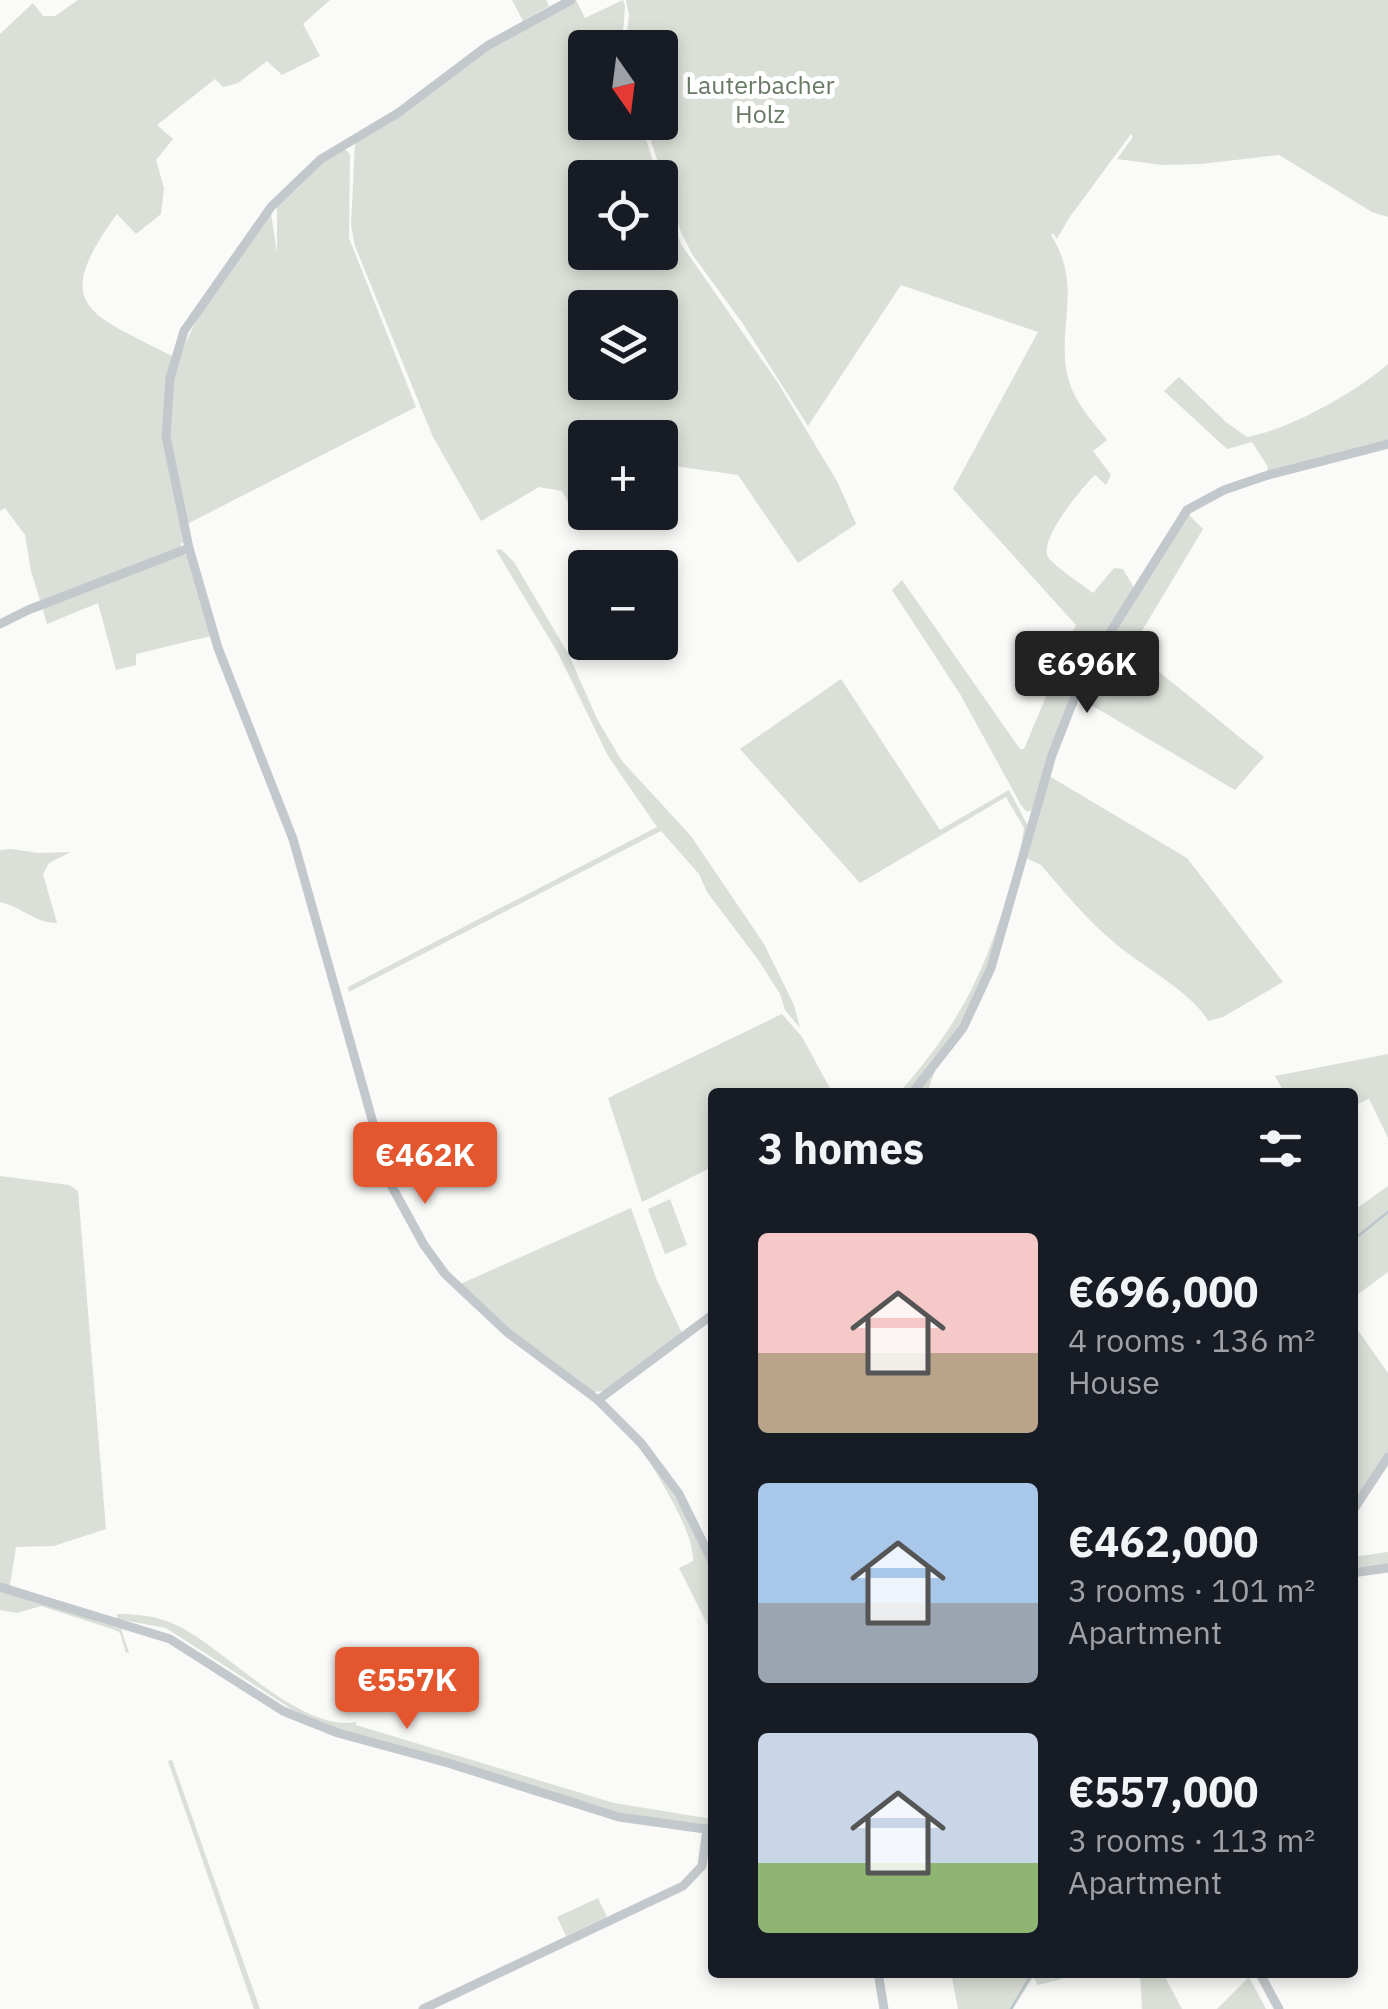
<!DOCTYPE html>
<meta charset="utf-8">
<style>
:root{--surface:#171b24;--page:#242831;--text:#f1f3f6;--muted:#9ea1a6;--accent:#e4572e}
body{margin:0;font-family:"IBM Plex Sans",sans-serif;background:var(--page);color:var(--text);height:100vh;display:flex;flex-direction:column;font-size:38px;white-space:nowrap}
*{box-sizing:border-box;margin:0}
p{font-size:32px;color:var(--muted)}
.icon{flex:none;width:55px;height:55px;fill:none;stroke:currentColor;stroke-width:2;stroke-linecap:round;stroke-linejoin:round}
.map{position:relative;flex:1;overflow:hidden}
.details{position:absolute;left:708px;top:1088px;width:650px;height:890px;display:flex;flex-direction:column;background:var(--surface);border-radius:10px;box-shadow:0 5px 15px #0003}
.details>*{flex:none}
.needle{width:65px;rotate:166deg}
.controls{position:absolute;left:568px;top:30px;display:grid;gap:20px}
.controls a{display:grid;place-items:center;width:110px;height:110px;border-radius:10px;background:var(--surface);box-shadow:0 5px 15px #0003;font-size:50px}
.price{position:absolute;translate:-50% -85px;padding:0 22px;border-radius:10px;background:var(--accent);color:#fff;font-size:32px;line-height:65px;filter:drop-shadow(0 2px 5px #0008)}
.price::after{content:'';position:absolute;left:50%;top:60px;width:30px;height:22px;margin-left:-15px;background:inherit;clip-path:polygon(0 0,100% 0,50% 100%)}
.price.on{background:#222;color:#fff}
ul{padding:0;list-style:none}
li{display:flex;align-items:center;gap:30px;height:250px;padding:0 50px}
li span{display:grid;place-items:center;flex:none;width:280px;height:200px;border-radius:10px;color:#555}
li>.icon{margin-inline-start:auto}
span .icon{width:120px;height:120px;fill:#fffc;stroke-width:1}
li b{font-size:42px}
h2{display:flex;justify-content:space-between;align-items:center;height:120px;padding:0 50px;font-size:42px}
.map>svg:first-child{display:block}
.green{fill:#dadfd7;fill-rule:evenodd}
.lines{fill:none;stroke-linecap:round;stroke-linejoin:round}
.stream{stroke:#bbc7cb;stroke-width:2.5}
.minor{stroke:#c3c8cc;stroke-width:9}
.labels{text-anchor:middle;stroke-width:10;stroke-linejoin:round;paint-order:stroke}
.park-label{font-size:25px;fill:#687a64;stroke:#fff}
</style>
<div class="map">
<svg width="1388" height="2009" viewBox="0 0 1388 2009">
<rect width="100%" height="100%" fill="#fafaf8"/>
<g class="green">
<path d="M78 0H330L303 24 320 56 282 75 267 61 238 83 223 87 215 79 157 125 173 139 156 160 164 188 161 214 136 234 117 214C49 307 89 313 172 356 155 429 171 471 183 541L179 549 41 603 31 571 25 535 5 508 0 511V34L33 3 43 16H55Z"/>
<path d="M512 0H546L549 6 523 21Z"/>
<path d="M576 0 585 18 623 0 625 6 622 47 585 48V122L641 123 658 177 585 178V252H660V184L681 244 778 383 838 483 856 524 798 563 738 475 660 464V438H585V494L577 506 570 505 562 491 539 487 481 521 433 437 355 246 351 225 355 143 472 58ZM585 308H660V382H585Z"/>
<path d="M626 0H1388V217L1372 212 1279 155 1201 164 1162 165 1117 159 1133 137 1131 134 1069 218 1057 239 1053 233 1051 235C1085 289 1054 329 1069 381 1075 403 1093 422 1107 440L1093 451 1111 475 1106 485 1095 475C1083 486 1038 540 1048 557 1055 567 1082 584 1093 593L1114 568 1123 569 1134 588 1099 645 1031 811H1026L1021 805 960 694 892 590 902 580 1020 749H1024L1076 625 953 489 1038 332 901 285 808 426 743 324 692 254 681 232 645 123 660 122V48H625L629 15Z"/>
<path d="M342 150H346L350 154 349 238 416 407 187 524C181 497 173 468 170 441 161 345 220 285 271 213L277 253V205L298 188 309 172Z"/>
<path d="M1388 364V443L1266 473 1268 467 1252 442 1227 449 1164 391 1179 377 1226 422 1247 437C1289 430 1356 392 1388 364Z"/>
<path d="M1187 513 1203 529 1131 649 1264 757 1235 790 1076 696 1107 639Z"/>
<path d="M501 549 514 562 569 655 597 719 622 761 691 836 764 944 794 1005 800 1028 785 1010 780 994 759 961 707 892 699 874 661 831 349 992 348 987 657 827 608 756 558 653 496 550Z"/>
<path d="M183 554 189 556 211 636 136 654V665L116 670 98 603 47 624 42 607Z"/>
<path d="M841 679 940 830 1009 790 1029 828C1015 878 1004 932 984 979 967 1017 938 1052 928 1092H920L915 1088 910 1092H900C957 1026 982 980 1007 896 1014 874 1021 852 1024 828L1006 797 860 883 740 749Z"/>
<path d="M1049 776 1187 858 1283 982 1223 1017 1208 1021C1195 995 1141 965 1117 945 1089 922 1065 893 1041 865L1026 858Z"/>
<path d="M11 849 38 853 71 852 49 863 43 874 57 923C37 924 20 906 0 902V850Z"/>
<path d="M782 1014 802 1037 832 1092H712V1167L642 1202 608 1098Z"/>
<path d="M1388 1054V1138L1369 1099 1353 1106 1352 1092H1284L1275 1076Z"/>
<path d="M0 1176 69 1185 78 1191 106 1529 54 1546 16 1547 10 1585 17 1595 121 1629 129 1652 126 1653 120 1633 115 1630 41 1606 17 1613 0 1610Z"/>
<path d="M1388 1186V1272L1353 1298V1211Z"/>
<path d="M670 1199 687 1245 665 1254 648 1209Z"/>
<path d="M631 1208 656 1278 682 1333 604 1391 591 1392 503 1325 458 1285Z"/>
<path d="M1352 1322 1388 1373V1452L1353 1506Z"/>
<path d="M646 1456 682 1507 712 1571V1634L679 1568 693 1561C694 1532 661 1481 646 1456Z"/>
<path d="M1388 1552V1565L1353 1569V1557Z"/>
<path d="M117 1614C139 1614 158 1616 178 1626 225 1648 300 1733 356 1722V1725L614 1803 712 1819V1826L622 1813 342 1730 293 1710 166 1628 117 1619Z"/>
<path d="M172 1760 260 2009H254L168 1761Z"/>
<path d="M598 1898 607 1917 566 1936 557 1917Z"/>
<path d="M951 1973H1043L1052 1979 1056 1973H1065L1062 1979 1038 1985 1033 1977 1013 2009H958Z"/>
<path d="M1140 1973H1163L1182 2009H1142Z"/>
<path d="M1247 1973H1255L1249 1977 1266 2009H1217L1249 1977Z"/>
</g>
<g class="lines">
<g class="stream">
<path d="M1352 1241 1388 1212"/>
<path d="M1011 2009 1033 1972"/>
</g>
<g class="minor">
<path d="M571 0 487 46 398 113 321 159 271 207 184 331 170 378 166 436 189 548 218 648 293 839 390 1183 424 1245 445 1274 508 1333 598 1400 641 1443 679 1494 712 1561"/>
<path d="M0 624 28 610 189 548"/>
<path d="M913 1092 963 1028 991 968 1052 755 1083 676 1187 510 1224 490 1265 476 1388 444"/>
<path d="M598 1400 712 1315"/>
<path d="M1352 1512 1388 1457"/>
<path d="M1352 1573 1388 1568"/>
<path d="M0 1587 170 1639 283 1711 338 1733 448 1763 619 1817 712 1830"/>
<path d="M878 1972 884 2009"/>
<path d="M1259 1972 1279 2009"/>
<path d="M423 2009 683 1886 702 1866 707 1829"/>
</g>
</g>
<g class="labels">
<g class="park-label">
<text x="760" y="94">Lauterbacher<tspan x="760" dy="29">Holz</tspan></text>
</g>
</g>
</svg>
<div class="controls">
<a><svg class="needle" viewBox="-14 -14 28 28"><path d="M0-13l5 13h-10z" fill="#e53935"/><path d="M0 13l5-13h-10z" fill="#9ea1a6"/></svg></a>
<a><svg class="icon" aria-label="locate" viewBox="0 0 24 24"><circle cx="12" cy="12" r="6"/><path d="M12 2v4M12 18v4M2 12h4M18 12h4"/></svg></a>
<a><svg class="icon" aria-label="layers" viewBox="0 0 24 24"><path d="M12 4l9 5-9 5-9-5zM3 14l9 5 9-5"/></svg></a>
<a>+</a>
<a>−</a>
</div>
<b class="price on" style="left:1087px;top:716px">€696K</b>
<b class="price" style="left:425px;top:1207px">€462K</b>
<b class="price" style="left:407px;top:1732px">€557K</b>
<section class="details">
<h2>3 homes<svg class="icon" aria-label="filters" viewBox="0 0 24 24"><path d="M4 7h16M4 17h16"/><circle cx="9" cy="7" r="2"/><circle cx="15" cy="17" r="2"/></svg></h2>
<ul>
<li><span style="background:linear-gradient(#f6c9c9 60%,#b9a48a 0)"><svg class="icon" aria-label="home" viewBox="0 0 24 24"><path d="M3 11l9-7 9 7M6 9v11h12V9"/></svg></span><div><b>€696,000</b><p>4 rooms · 136 m²</p><p>House</p></div></li>
<li><span style="background:linear-gradient(#a9c7e8 60%,#9aa5b1 0)"><svg class="icon" aria-label="home" viewBox="0 0 24 24"><path d="M3 11l9-7 9 7M6 9v11h12V9"/></svg></span><div><b>€462,000</b><p>3 rooms · 101 m²</p><p>Apartment</p></div></li>
<li><span style="background:linear-gradient(#c9d6e8 65%,#8fb573 0)"><svg class="icon" aria-label="home" viewBox="0 0 24 24"><path d="M3 11l9-7 9 7M6 9v11h12V9"/></svg></span><div><b>€557,000</b><p>3 rooms · 113 m²</p><p>Apartment</p></div></li>
</ul>
</section>
</div>
